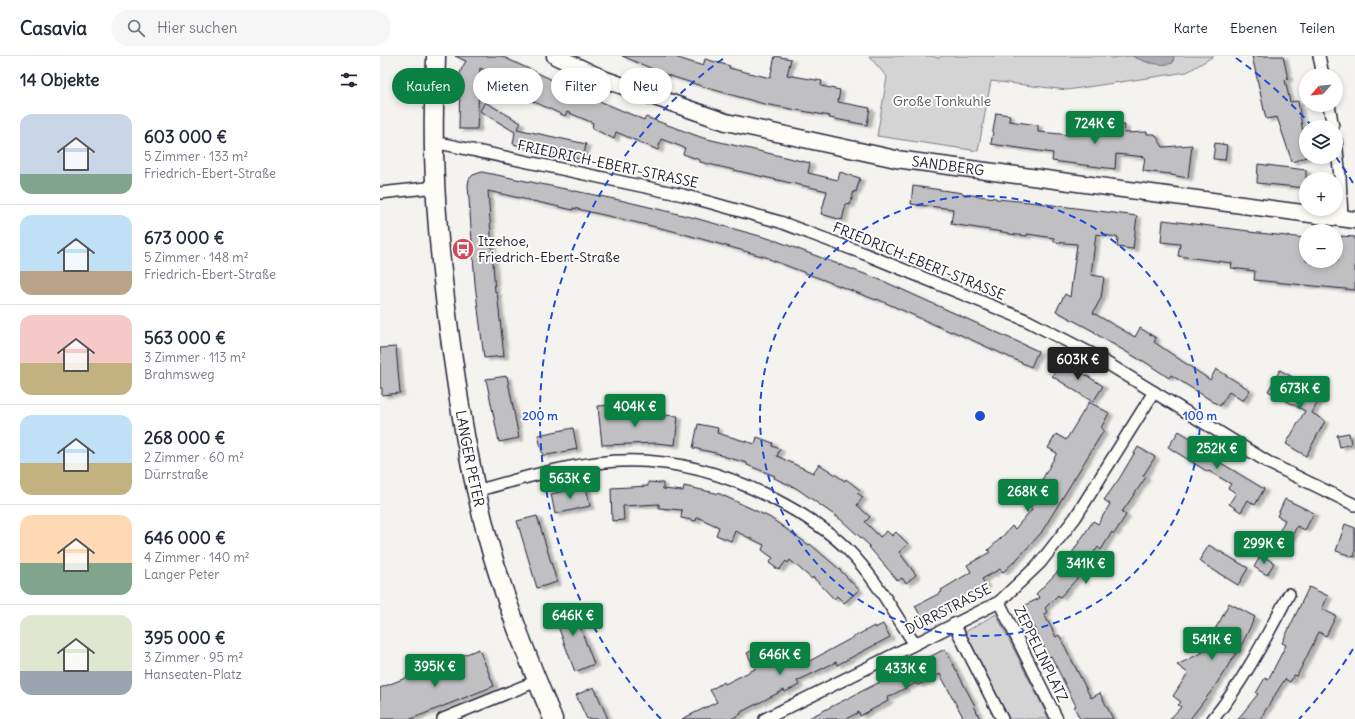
<!DOCTYPE html>
<html lang="de">
<meta charset="utf-8">
<style>
:root{--surface:#fff;--page:#f6f6f7;--text:#1f2937;--muted:#747a83;--line:#e0e1e3;--accent:#0b8043}
body{margin:0;font-family:Delius,sans-serif;background:var(--page);color:var(--text);height:100vh;display:flex;flex-direction:column;font-size:15px;white-space:nowrap}
*{box-sizing:border-box;margin:0}
p{font-size:13px;color:var(--muted)}
.icon{flex:none;width:22px;height:22px;fill:none;stroke:currentColor;stroke-width:2;stroke-linecap:round;stroke-linejoin:round}
.map{position:relative;flex:1;overflow:hidden}
.details{display:flex;flex-direction:column;background:var(--surface);width:380px}
.details>*{flex:none}
.guide{position:absolute;left:12px;top:12px;width:380px;height:36px;display:flex;gap:8px}
.needle{width:26px;rotate:243deg}
.fabs{position:absolute;left:919px;top:12px;display:grid;gap:8px}
.fabs a{display:grid;place-items:center;width:44px;height:44px;border-radius:50%;background:var(--surface);box-shadow:0 2px 6px #0003;font-size:20px}
.price{position:absolute;translate:-50% -34px;padding:0 9px;border-radius:4px;background:var(--accent);color:#fff;font-size:13px;line-height:26px;filter:drop-shadow(0 1px 2px #0008)}
.price::after{content:'';position:absolute;left:50%;top:24px;width:12px;height:9px;margin-left:-6px;background:inherit;clip-path:polygon(0 0,100% 0,50% 100%)}
.price.selected{background:#222;color:#fff}
ul{padding:0;list-style:none}
li{display:flex;align-items:center;gap:12px;height:100px;padding:0 20px}
li+li{border-top:1px solid var(--line)}
li span{display:grid;place-items:center;flex:none;width:112px;height:80px;border-radius:12px;color:#555}
li>.icon{margin-inline-start:auto}
span .icon{width:48px;height:48px;fill:#fffc;stroke-width:1}
li b{font-size:17px}
h2{display:flex;justify-content:space-between;align-items:center;height:48px;padding:0 20px;font-size:17px}
.pill{padding:0 14px;border-radius:18px;background:var(--surface);box-shadow:0 2px 6px #0003;font-size:14px;line-height:36px}
.pill.selected{background:var(--accent);color:#fff}
header{display:flex;align-items:center;gap:24px;box-sizing:border-box;height:56px;padding:0 20px;background:var(--surface);border-bottom:1px solid var(--line)}
header strong{font-size:19px}
nav{display:flex;gap:22px;margin-inline-start:auto;font-size:14px}
.search{width:280px;height:36px;background:var(--page);display:flex;align-items:center;gap:10px;box-sizing:border-box;padding:0 14px;border-radius:22px;color:var(--muted);font-size:15px}
main{display:flex;flex:1;min-height:0}
.map>svg:first-child{display:block}
.green{fill:#d5d4d5;stroke:#7c7b88}
.water{fill:#acacb2;stroke:#757582}
.building{fill:#c0bfc2;stroke:#22223b;filter:url(#shadow)}
.lines{fill:none;stroke-linecap:round;stroke-linejoin:round}
.minor-casing{stroke:#22223b;stroke-width:14}
.secondary-casing{stroke:#22223b;stroke-width:19}
.primary-casing{stroke:#22223b;stroke-width:21}
.minor{stroke:#fdfcf7;stroke-width:11}
.secondary{stroke:#fdfcf7;stroke-width:16}
.primary{stroke:#fdfcf7;stroke-width:18}
.ring{fill:none;stroke:#1d4ed8;stroke-width:2;stroke-dasharray:7 5}
.labels{text-anchor:middle;stroke-width:4;stroke-linejoin:round;paint-order:stroke}
.park-label{font-size:14px;fill:#585769;stroke:#fdfcf7}
.street-label{font-size:14px;fill:#22223b;stroke:#fdfcf7}
.poi-label{font-size:14px;fill:#22223b;stroke:#fdfcf7;text-anchor:start}
.centre{fill:#1d4ed8;stroke:#fdfcf7;stroke-width:2}
.ring-label{font-size:12px;text-anchor:middle;font-weight:bold;fill:#1d4ed8;stroke:#fdfcf7;stroke-width:4;stroke-linejoin:round;paint-order:stroke}
</style>
<header>
<strong>Casavia</strong>
<div class="search"><svg class="icon" aria-label="search" viewBox="0 0 24 24"><circle cx="10" cy="10" r="6"/><path d="M15 15l6 6"/></svg>Hier suchen</div>
<nav><a>Karte</a><a>Ebenen</a><a>Teilen</a></nav>
</header>
<main>
<section class="details">
<h2>14 Objekte<svg class="icon" aria-label="filters" viewBox="0 0 24 24"><path d="M4 7h16M4 17h16"/><circle cx="9" cy="7" r="2"/><circle cx="15" cy="17" r="2"/></svg></h2>
<ul>
<li><span style="background:linear-gradient(#c9d6e8 75%,#7fa58c 0)"><svg class="icon" aria-label="home" viewBox="0 0 24 24"><path d="M3 11l9-7 9 7M6 9v11h12V9"/></svg></span><div><b>603 000 €</b><p>5 Zimmer · 133 m²</p><p>Friedrich-Ebert-Straße</p></div></li>
<li><span style="background:linear-gradient(#bfe0f5 70%,#b9a48a 0)"><svg class="icon" aria-label="home" viewBox="0 0 24 24"><path d="M3 11l9-7 9 7M6 9v11h12V9"/></svg></span><div><b>673 000 €</b><p>5 Zimmer · 148 m²</p><p>Friedrich-Ebert-Straße</p></div></li>
<li><span style="background:linear-gradient(#f6c9c9 60%,#c2b280 0)"><svg class="icon" aria-label="home" viewBox="0 0 24 24"><path d="M3 11l9-7 9 7M6 9v11h12V9"/></svg></span><div><b>563 000 €</b><p>3 Zimmer · 113 m²</p><p>Brahmsweg</p></div></li>
<li><span style="background:linear-gradient(#bfe0f5 60%,#c2b280 0)"><svg class="icon" aria-label="home" viewBox="0 0 24 24"><path d="M3 11l9-7 9 7M6 9v11h12V9"/></svg></span><div><b>268 000 €</b><p>2 Zimmer · 60 m²</p><p>Dürrstraße</p></div></li>
<li><span style="background:linear-gradient(#ffd9b3 60%,#7fa58c 0)"><svg class="icon" aria-label="home" viewBox="0 0 24 24"><path d="M3 11l9-7 9 7M6 9v11h12V9"/></svg></span><div><b>646 000 €</b><p>4 Zimmer · 140 m²</p><p>Langer Peter</p></div></li>
<li><span style="background:linear-gradient(#dfe7d0 70%,#9aa5b1 0)"><svg class="icon" aria-label="home" viewBox="0 0 24 24"><path d="M3 11l9-7 9 7M6 9v11h12V9"/></svg></span><div><b>395 000 €</b><p>3 Zimmer · 95 m²</p><p>Hanseaten-Platz</p></div></li>
</ul>
</section>
<div class="map">
<svg width="975" height="663" viewBox="0 0 975 663">
<defs>
<filter id="shadow"><feDropShadow dx="4.5" dy="2.5" stdDeviation="1" flood-color="#0004"/></filter>
</defs>
<rect width="100%" height="100%" fill="#f4f3ef"/>
<filter id="ink" filterUnits="userSpaceOnUse"><feTurbulence type="fractalNoise" baseFrequency=".025" numOctaves="2"/><feDisplacementMap in="SourceGraphic" scale="8" xChannelSelector="R" yChannelSelector="G"/><feConvolveMatrix kernelMatrix="1 2 1 2 8 2 1 2 1" color-interpolation-filters="sRGB"/></filter>
<g filter="url(#ink)">
<g class="green">
<path d="M489 0H551L559 2 561 0H728L730 2 752 0 769 7 787 8 794 1 793 0H834L807 16 687 34 611 25 598 95 497 80 507 21Z"/>
<path d="M616 558 669 663H629L585 576Z"/>
</g>
<path class="water" d="M752 0H793L794 1 793 7C779 11 765 6 752 0Z"/>
<g class="building">
<path d="M75 0H121L196 35 264 64 266 61 323 82 430 107 428 117 458 124 460 116 480 122 476 136 474 135 470 149 466 148 462 164 441 158 447 135 384 121 320 106V104L303 98 305 92 281 83 278 94 236 76 234 83 212 72 213 67 187 56 185 60 122 31 125 24 100 12 97 73H79L80 17 82 12 86 5Z"/>
<path d="M242 0H292L323 10 325 3 350 10 349 12 390 22 395 0 411 3 407 19 442 25 441 30 460 34 458 46 490 52 487 69 449 62 450 60 384 48 331 33 287 19Z"/>
<path d="M872 0H903L908 23 905 24 910 46 918 45 923 77 926 76V101L912 106 897 61 886 63Z"/>
<path d="M105 46 141 67 137 73 206 88 203 104 133 88 135 76 100 55Z"/>
<path d="M616 57 630 59 629 65 658 69V76L692 79 694 68 711 70 712 57 730 59 729 69H745L744 77 767 76V78H775L783 91 812 89 808 122 791 119V118L763 115 765 101 736 98 735 113 672 105 673 97 611 88Z"/>
<path d="M835 87 847 89 845 104 833 103Z"/>
<path d="M878 108 926 114V132L877 127Z"/>
<path d="M102 116 244 145 311 161 394 184 503 225 658 295 651 311 572 275 571 276 497 243 496 244 389 203V202L293 175 193 152V154L108 135 115 236H117L124 300 104 302 95 228 88 129 89 123 93 119Z"/>
<path d="M533 130 583 137V138L616 142V143L650 146 757 160 753 193 737 191 738 181 716 178 711 219 724 221 721 242 713 257 755 281 760 272 776 282 774 286 830 324 836 313 870 334 863 345 849 336 840 350 791 319 789 322 762 304V305L714 277 715 276 676 255 685 238 690 241 697 188 674 186V182L647 178V180L629 178V177L571 168 573 153 531 148Z"/>
<path d="M783 164 869 175V176L926 182V205H958L961 180 975 181V234L874 224 875 215 851 212 852 207 798 200 800 188 781 186Z"/>
<path d="M16 291 20 337 2 339V332H0V292Z"/>
<path d="M682 304 723 330 713 346 672 320Z"/>
<path d="M900 314 942 338 932 357 945 365 926 400 906 388 925 355 888 335Z"/>
<path d="M127 320 139 382 119 386 106 323Z"/>
<path d="M709 346 729 357 721 372 724 374 661 477 637 503 623 516 620 513 602 523 606 530 544 566 535 550 562 536 561 534 591 516 587 509 610 496 608 494 621 482 632 470 635 473 652 453 650 452 662 433 658 431 677 397 668 392 676 378 686 384Z"/>
<path d="M242 348 243 362H284V359L298 360 295 389 276 387 222 389 218 350Z"/>
<path d="M318 368 338 372 337 377 375 388 377 381 393 387 392 390 400 393 397 400 433 417 439 408 465 425 466 423 480 434 477 437 483 441 477 449 490 461 485 466 500 481 507 475 512 480 516 476 528 488 519 496 536 519 526 527 522 522 518 525 489 491 490 490 460 463 416 432 394 422 395 420 367 409V407L339 399 340 398 313 392Z"/>
<path d="M193 372 197 393 163 400 158 379Z"/>
<path d="M799 375 839 400 836 404 884 433 875 449 868 444 861 456 849 448 856 437 848 432 851 428 829 415 828 416 788 391Z"/>
<path d="M969 377 971 388 960 391 957 379Z"/>
<path d="M758 391 775 401 763 420 766 421 742 456 746 459 734 478 732 476 721 494 718 491 700 516 702 517 680 541 678 539 665 552 667 556 664 558 676 581 679 579 711 642 720 637 733 663H700L694 651 696 650 671 600 669 601 643 550 660 542 656 538 684 509 713 465 718 468 730 448 724 444 739 423Z"/>
<path d="M268 426 283 427V433L303 435 304 430 340 438 389 461 429 489 430 488 459 513 479 534 464 547 457 540 454 543 433 521 432 523 410 504 408 507 406 505 399 514 389 507 393 502 382 494 384 489 355 475 351 485 336 479 339 471 317 461 316 465 301 462 302 454 279 452V448L243 450 244 464 232 465 231 432 268 430Z"/>
<path d="M206 430 210 450 175 458 171 438Z"/>
<path d="M905 443 934 457 925 474 917 470 911 482 899 476 905 464 897 460Z"/>
<path d="M157 460 177 526 157 532 137 465Z"/>
<path d="M965 468 975 472V501L956 495Z"/>
<path d="M829 489 868 512 858 529 819 505Z"/>
<path d="M881 499 894 507 887 519 874 511Z"/>
<path d="M929 531 948 540 942 553 956 560 946 580 939 576 917 620 914 619 910 626 905 623 880 663H858L878 638 876 637 885 622 888 624 906 589 902 587Z"/>
<path d="M191 547 214 608 195 616 172 554Z"/>
<path d="M849 547 875 561 862 588 833 633 810 663H790L801 651 798 649 801 646 793 640 808 617 797 609 823 596 821 595 840 565Z"/>
<path d="M503 568 510 581 457 609 456 606 417 625 419 629 405 636 404 634 361 656V658L351 663H302L337 646 330 634 344 626 345 628 375 613 367 597 383 589 392 608 405 601 406 603 418 597 424 608 494 570 495 572Z"/>
<path d="M99 593 114 630 31 663H0V632Z"/>
<path d="M565 593 595 650H594L600 663H584L560 618 538 629 536 627 514 638 507 642 508 645 480 660 479 656 466 663H427Z"/>
<path d="M214 631 228 663H207L196 639Z"/>
</g>
<g class="lines">
<g class="minor-casing">
<g id="minor">
<path d="M939 0 943 19"/>
<path d="M949 49 953 71"/>
<path d="M956 85 960 121 962 162"/>
<path d="M54 86 303 139 400 166 485 198 646 264 712 298 891 408 975 449"/>
<path d="M0 137 56 131"/>
<path d="M96 435C135 424 176 412 216 407 278 399 339 414 394 443 421 457 449 474 470 496 496 523 514 557 534 587"/>
<path d="M619 546 677 663"/>
<path d="M574 568 622 663"/>
<path d="M63 663 157 625"/>
<path d="M385 663 619 546 660 507 695 462 774 336"/>
<path d="M833 663C864 625 886 581 909 538"/>
</g>
</g>
<g class="secondary-casing">
<g id="secondary">
<path id="s1" d="M175 0 226 24 346 66 516 103 975 164"/>
</g>
</g>
<g class="primary-casing">
<g id="primary">
<path id="s2" d="M56 0C56 17 54 34 54 51 52 135 61 220 73 303 81 363 92 422 107 480 124 543 148 604 173 663"/>
</g>
</g>
<use href="#minor" class="minor"/>
<use href="#secondary" class="secondary"/>
<use href="#primary" class="primary"/>
</g>
</g>
<g class="ring">
<circle cx="600" cy="360" r="220"/>
<path d="M973 593A440 440 0 0 1 919 663M281 663A440 440 0 0 1 344 2M856 2A440 440 0 0 1 930 68M956 101A440 440 0 0 1 973 127"/>
</g>
<defs>
<g id="bus-disc" transform="scale(1.15)"><circle r="9.5" fill="#d1495b" stroke="#fdfcf7"/><path d="M-5-6H5V4H4V6H2V4H-2V6H-4V4H-5ZM-3.5-4V0h7V-4ZM-3.5 1.2v1.5H-2V1.2ZM2 1.2v1.5H3.5V1.2Z" fill="#fff"/></g>
</defs>
<g fill-rule="evenodd">
<use href="#bus-disc" x="83" y="193"/>
</g>
<g class="labels">
<g class="park-label">
<text x="562" y="50">Große Tonkuhle</text>
</g>
<g class="street-label">
<text transform="translate(228 108) rotate(12)" y="5">FRIEDRICH-EBERT-STRASSE</text>
<text dy="5" stroke="none"><textPath href="#s1" startOffset="410">SANDBERG</textPath></text>
<text transform="translate(539 205) rotate(22)" y="5">FRIEDRICH-EBERT-STRASSE</text>
<text dy="5" stroke="none"><textPath href="#s2" startOffset="405">LANGER PETER</textPath></text>
<text transform="translate(568 553) rotate(-27)" y="5">DÜRRSTRASSE</text>
<text transform="translate(661 598) rotate(64)" y="5">ZEPPELINPLATZ</text>
</g>
<g class="poi-label">
<text x="98" y="190">Itzehoe,<tspan x="98" dy="16">Friedrich-Ebert-Straße</tspan></text>
</g>
</g>
<circle cx="600" cy="360" r="6" class="centre"/>
<g class="ring-label">
<text x="820" y="364">100 m</text>
<text x="160" y="364">200 m</text>
</g>
</svg>
<div class="fabs">
<a><svg class="needle" viewBox="-14 -14 28 28"><path d="M0-13l5 13h-10z" fill="#e53935"/><path d="M0 13l5-13h-10z" fill="#747a83"/></svg></a>
<a><svg class="icon" aria-label="layers" viewBox="0 0 24 24"><path d="M12 4l9 5-9 5-9-5zM3 14l9 5 9-5"/></svg></a>
<a>+</a>
<a>−</a>
</div>
<b class="price" style="left:715px;top:89px">724K €</b>
<b class="price selected" style="left:698px;top:325px">603K €</b>
<b class="price" style="left:920px;top:354px">673K €</b>
<b class="price" style="left:255px;top:372px">404K €</b>
<b class="price" style="left:837px;top:414px">252K €</b>
<b class="price" style="left:190px;top:444px">563K €</b>
<b class="price" style="left:648px;top:457px">268K €</b>
<b class="price" style="left:884px;top:509px">299K €</b>
<b class="price" style="left:706px;top:529px">341K €</b>
<b class="price" style="left:193px;top:581px">646K €</b>
<b class="price" style="left:832px;top:605px">541K €</b>
<b class="price" style="left:400px;top:620px">646K €</b>
<b class="price" style="left:55px;top:632px">395K €</b>
<b class="price" style="left:526px;top:634px">433K €</b>
<div class="guide">
<a class="pill selected">Kaufen</a>
<a class="pill">Mieten</a>
<a class="pill">Filter</a>
<a class="pill">Neu</a>
</div>
</div>
</main>
